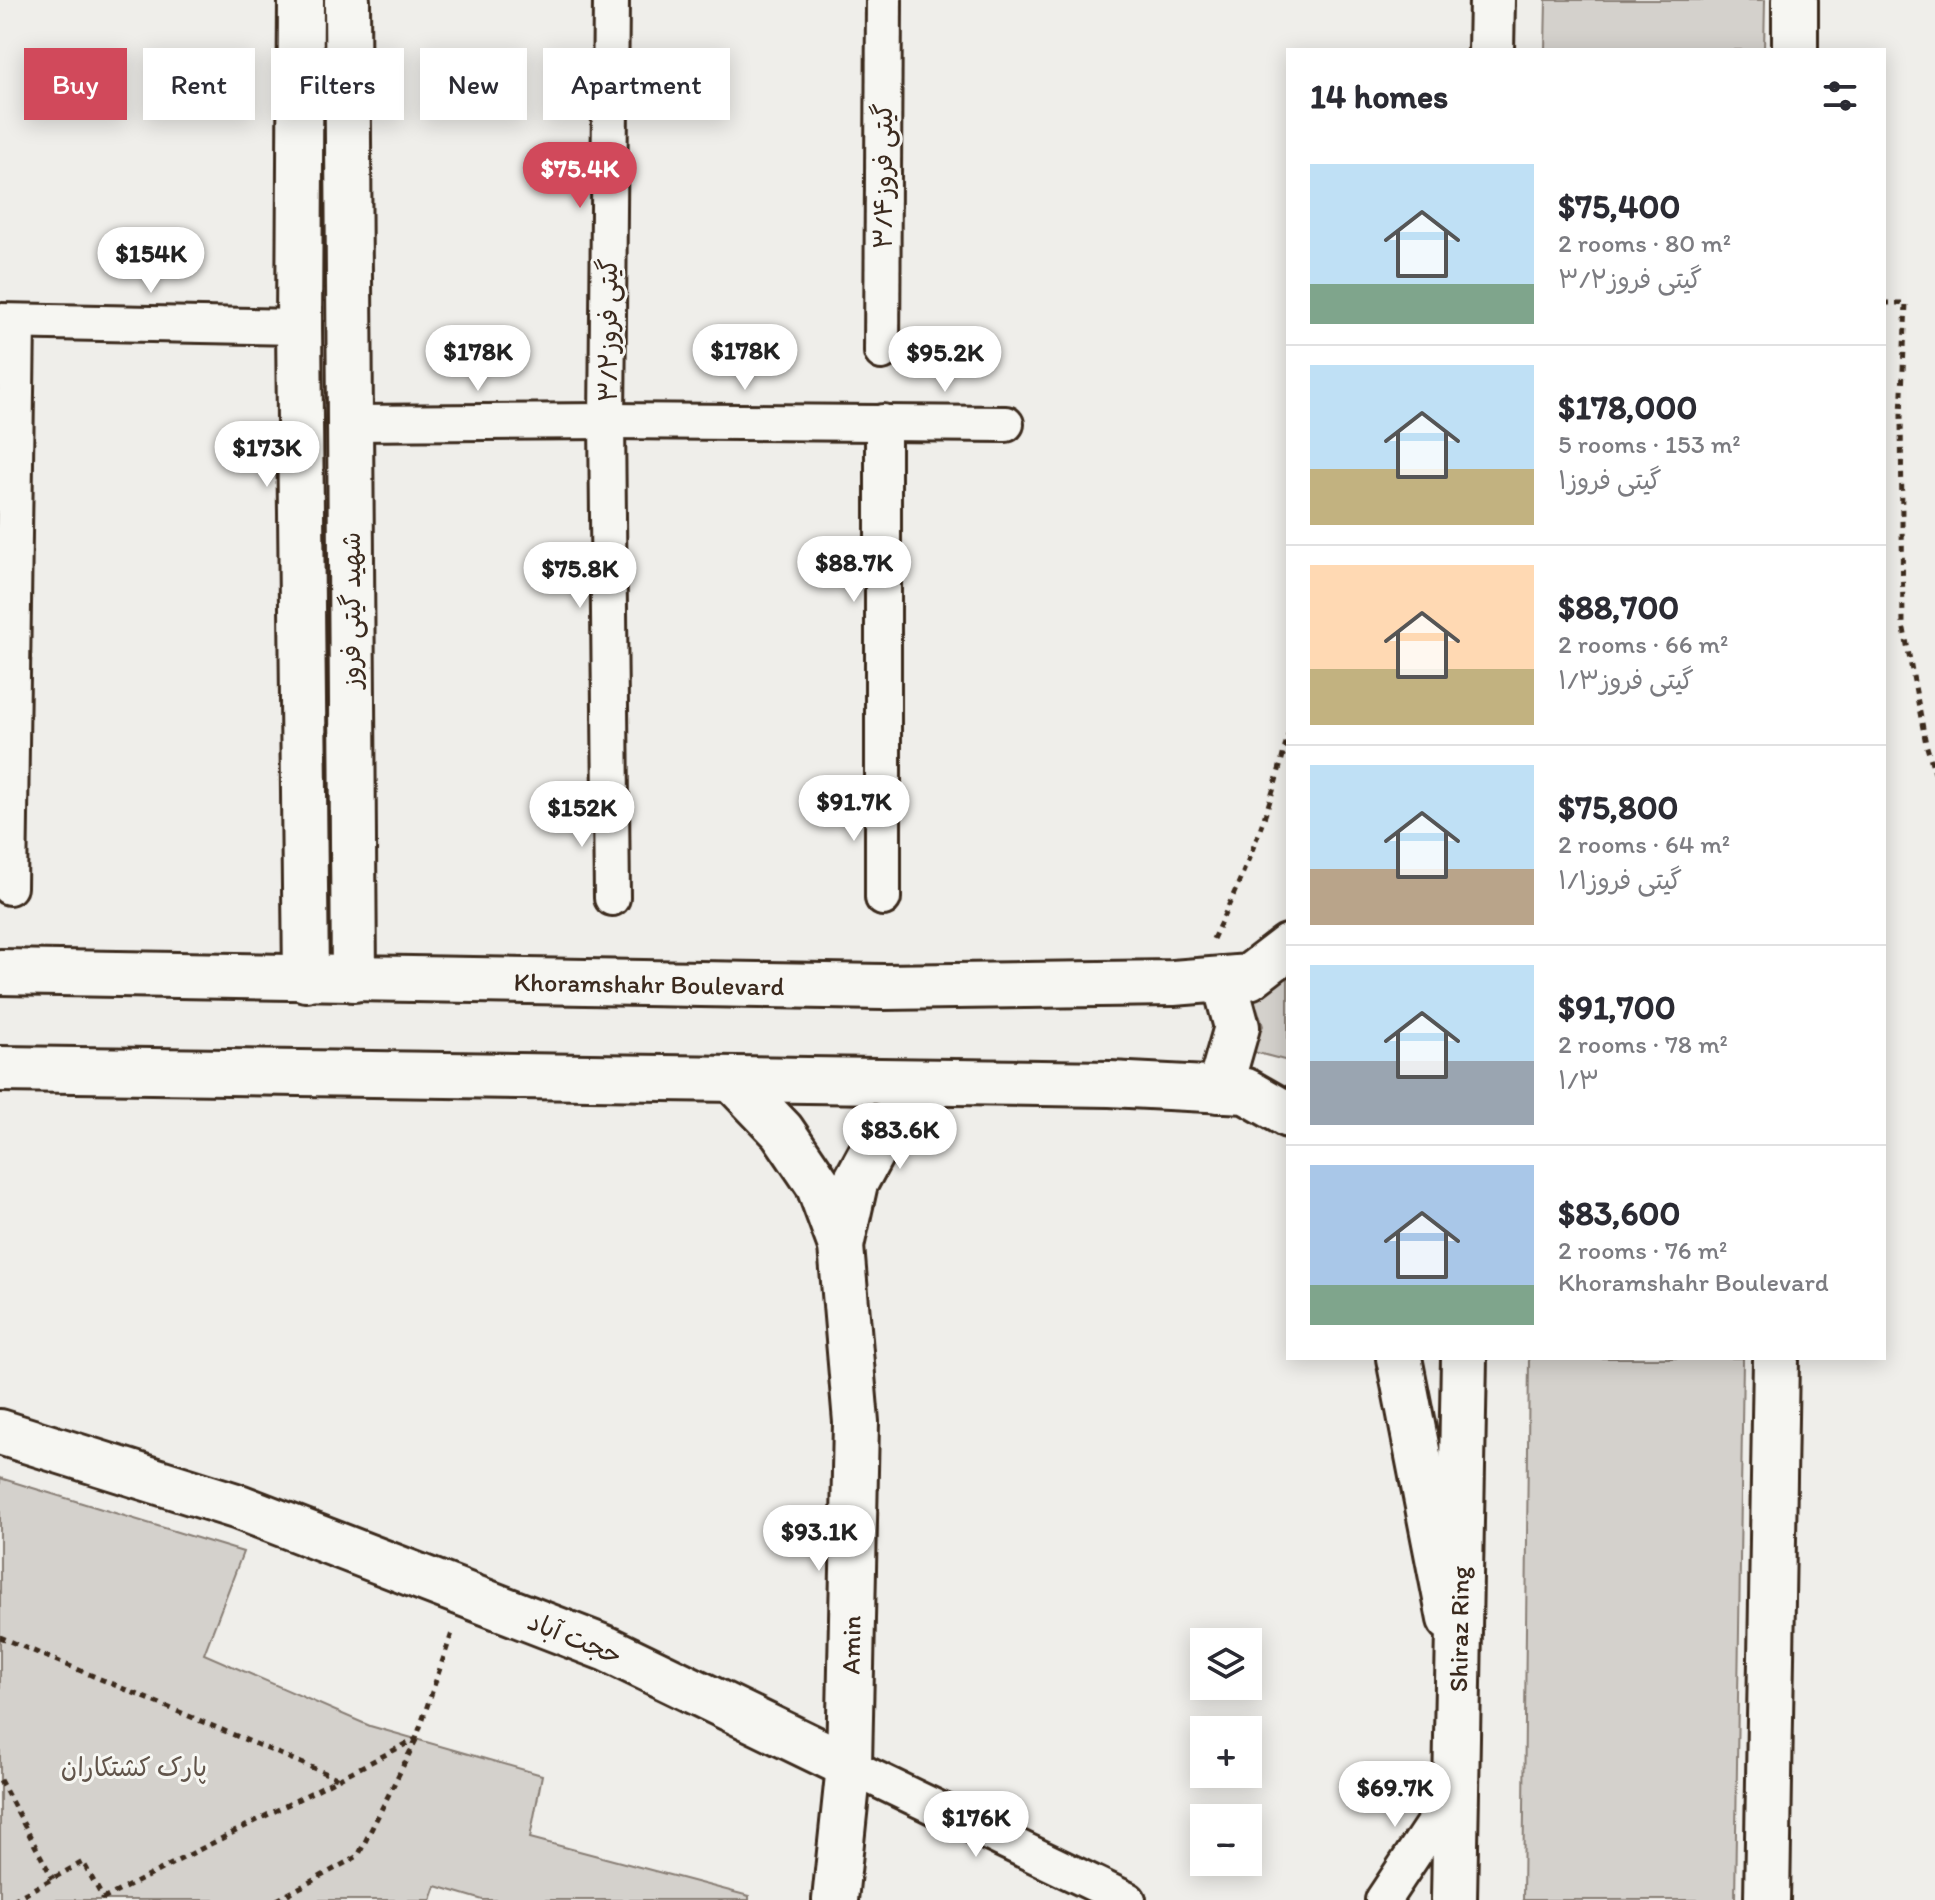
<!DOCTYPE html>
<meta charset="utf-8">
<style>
:root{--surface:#fff;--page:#f7f7f7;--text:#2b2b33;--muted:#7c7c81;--line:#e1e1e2;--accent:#d1495b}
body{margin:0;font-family:Itim,"Playpen Sans Arabic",sans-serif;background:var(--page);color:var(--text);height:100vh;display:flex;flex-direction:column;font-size:30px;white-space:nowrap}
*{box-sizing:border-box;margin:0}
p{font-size:26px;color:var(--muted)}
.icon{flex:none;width:44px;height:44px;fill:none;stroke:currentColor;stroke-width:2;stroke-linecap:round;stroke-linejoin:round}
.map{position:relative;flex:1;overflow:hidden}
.drawer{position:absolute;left:1286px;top:48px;width:600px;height:1312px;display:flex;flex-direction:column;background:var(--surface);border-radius:0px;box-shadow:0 4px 20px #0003}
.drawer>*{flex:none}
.banner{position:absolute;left:24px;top:48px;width:760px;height:72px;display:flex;gap:16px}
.buttons{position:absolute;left:1190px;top:1628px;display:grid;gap:16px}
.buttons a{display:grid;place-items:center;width:72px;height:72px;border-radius:0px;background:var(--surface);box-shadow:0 4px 20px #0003;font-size:40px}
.price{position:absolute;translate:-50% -68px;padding:0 18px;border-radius:28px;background:#fff;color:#222;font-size:26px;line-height:52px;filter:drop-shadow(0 2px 4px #0008)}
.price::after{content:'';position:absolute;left:50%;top:48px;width:24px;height:18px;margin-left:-12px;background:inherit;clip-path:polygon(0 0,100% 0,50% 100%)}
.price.active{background:var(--accent);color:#fff}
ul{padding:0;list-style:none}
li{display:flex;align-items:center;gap:24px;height:200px;padding:0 24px}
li+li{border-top:2px solid var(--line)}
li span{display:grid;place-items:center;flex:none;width:224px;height:160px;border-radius:0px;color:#555}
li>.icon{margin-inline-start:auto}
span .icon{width:96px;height:96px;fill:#fffc;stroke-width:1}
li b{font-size:34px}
h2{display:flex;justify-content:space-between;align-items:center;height:96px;padding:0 24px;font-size:34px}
.tag{padding:0 28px;border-radius:0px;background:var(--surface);box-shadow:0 4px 20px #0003;font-size:28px;line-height:72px}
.tag.active{background:var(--accent);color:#fff}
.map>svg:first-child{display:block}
.green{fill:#d4d1cc;stroke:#887e75;stroke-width:2}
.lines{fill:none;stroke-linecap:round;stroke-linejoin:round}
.street-casing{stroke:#3b2a1e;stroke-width:40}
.secondary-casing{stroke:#3b2a1e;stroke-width:50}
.primary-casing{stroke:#3b2a1e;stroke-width:50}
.highway-casing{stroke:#3b2a1e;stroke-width:50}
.path{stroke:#3b2a1e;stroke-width:5;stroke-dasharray:6 6;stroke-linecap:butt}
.street{stroke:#f6f6f2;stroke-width:34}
.secondary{stroke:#f6f6f2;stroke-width:44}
.primary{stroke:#f6f6f2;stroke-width:44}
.highway{stroke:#f6f6f2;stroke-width:44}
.labels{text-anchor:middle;stroke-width:6;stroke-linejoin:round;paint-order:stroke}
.street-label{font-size:26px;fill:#3b2a1e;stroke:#f6f6f2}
.park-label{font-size:26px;fill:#61544a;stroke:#f6f6f2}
</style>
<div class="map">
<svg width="1935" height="1900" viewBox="0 0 1935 1900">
<rect width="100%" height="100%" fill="#efeeea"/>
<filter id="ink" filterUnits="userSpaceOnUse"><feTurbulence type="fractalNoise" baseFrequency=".0125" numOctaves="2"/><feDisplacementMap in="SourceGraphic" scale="16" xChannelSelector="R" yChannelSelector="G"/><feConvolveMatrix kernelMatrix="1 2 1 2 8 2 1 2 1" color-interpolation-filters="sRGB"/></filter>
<g filter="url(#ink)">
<g class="green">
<path d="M1546 0H1765L1764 50H1545Z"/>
<path d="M1288 961V1061L1250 1051 1263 1026 1257 1008 1246 994Z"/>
<path d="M1529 1358H1743L1735 1900H1523Z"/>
<path d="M0 1478 243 1552 204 1654 370 1726 542 1775 530 1838 749 1896V1900H483L436 1886 431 1900H0Z"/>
</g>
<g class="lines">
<g class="street-casing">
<g id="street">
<path d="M611 0 607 421 612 898"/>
<path d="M0 321 299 327"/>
<path d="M882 352 884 0"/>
<path d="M883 422V898"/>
<path d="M350 423 607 421 1006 424"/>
<path d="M9 887 17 322"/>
<path d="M849 1766 1128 1900"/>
<path d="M1383 1900 1456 1790"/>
</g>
</g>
<g class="secondary-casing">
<g id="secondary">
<path d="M301 0 299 327 306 979"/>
<path d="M347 0 354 979"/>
<path d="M732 1079 782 1131 818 1184 841 1246 856 1422 849 1766 835 1900"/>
<path d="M841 1246 855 1183 887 1124 938 1082"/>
<path d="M0 1432 239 1507 607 1649 849 1766"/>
</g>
</g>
<g class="primary-casing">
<g id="primary">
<path d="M0 972 883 987 1173 983 1249 977 1288 947"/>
<path d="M0 1069 1110 1084 1246 1091 1288 1115"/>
<path d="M1219 1090 1237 1027 1224 979"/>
<path d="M1399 1358 1450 1619"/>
</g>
</g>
<g class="highway-casing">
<g id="highway">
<path d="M1491 50 1492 0"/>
<path d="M1795 50V0"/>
<path d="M1454 1900 1464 1358"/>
<path d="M1767 1900 1776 1358"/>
</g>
</g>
<g class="path">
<path d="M1884 303H1906L1901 415 1903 624 1926 744 1935 773"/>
<path d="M1213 939C1245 872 1272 807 1288 734"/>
<path d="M0 1637 337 1778"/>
<path d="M0 1780 53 1879"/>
<path d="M103 1899 416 1739 452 1633"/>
<path d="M13 1900 83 1862 104 1900"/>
<path d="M277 1900 358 1856 416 1740"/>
</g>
<use href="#street" class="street"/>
<use href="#secondary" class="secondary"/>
<use href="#primary" class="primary"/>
<use href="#highway" class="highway"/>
</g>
</g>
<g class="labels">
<g class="street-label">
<text transform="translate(883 176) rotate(-90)" y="9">۳/۴گیتی فروز</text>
<text transform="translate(608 330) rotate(-90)" y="9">۳/۲گیتی فروز</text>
<text transform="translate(351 610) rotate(-90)" y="9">شهید گیتی فروز</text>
<text transform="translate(649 984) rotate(1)" y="9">Khoramshahr Boulevard</text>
<text transform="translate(1459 1629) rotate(-89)" y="9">Shiraz Ring</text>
<text transform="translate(575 1638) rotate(22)" y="9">حجت آباد</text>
<text transform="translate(851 1645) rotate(-89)" y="9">Amin</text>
</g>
<g class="park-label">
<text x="134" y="1776">پارک کشتکاران</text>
</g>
</g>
</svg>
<div class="buttons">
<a><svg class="icon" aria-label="layers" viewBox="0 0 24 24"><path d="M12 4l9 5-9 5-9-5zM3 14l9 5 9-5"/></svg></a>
<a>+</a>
<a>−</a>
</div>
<b class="price active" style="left:580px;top:210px">$75.4K</b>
<b class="price" style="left:151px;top:295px">$154K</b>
<b class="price" style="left:745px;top:392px">$178K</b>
<b class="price" style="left:478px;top:393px">$178K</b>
<b class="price" style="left:945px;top:394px">$95.2K</b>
<b class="price" style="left:267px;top:489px">$173K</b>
<b class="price" style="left:854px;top:604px">$88.7K</b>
<b class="price" style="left:580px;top:610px">$75.8K</b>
<b class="price" style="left:854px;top:843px">$91.7K</b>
<b class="price" style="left:582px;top:849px">$152K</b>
<b class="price" style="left:900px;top:1171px">$83.6K</b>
<b class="price" style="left:819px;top:1573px">$93.1K</b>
<b class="price" style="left:1395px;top:1829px">$69.7K</b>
<b class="price" style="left:976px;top:1859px">$176K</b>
<div class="banner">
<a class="tag active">Buy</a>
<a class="tag">Rent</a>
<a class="tag">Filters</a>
<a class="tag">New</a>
<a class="tag">Apartment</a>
</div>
<section class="drawer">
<h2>14 homes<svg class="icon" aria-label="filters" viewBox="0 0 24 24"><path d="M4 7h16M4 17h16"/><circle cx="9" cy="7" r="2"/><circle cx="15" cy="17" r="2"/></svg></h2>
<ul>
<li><span style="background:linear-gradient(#bfe0f5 75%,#7fa58c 0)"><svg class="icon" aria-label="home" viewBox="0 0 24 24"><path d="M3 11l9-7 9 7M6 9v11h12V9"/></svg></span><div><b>$75,400</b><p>2 rooms · 80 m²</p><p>۳/۲گیتی فروز</p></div></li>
<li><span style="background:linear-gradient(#bfe0f5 65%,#c2b280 0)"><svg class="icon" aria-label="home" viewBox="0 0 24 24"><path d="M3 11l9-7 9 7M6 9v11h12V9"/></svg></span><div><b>$178,000</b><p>5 rooms · 153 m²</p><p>۱گیتی فروز</p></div></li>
<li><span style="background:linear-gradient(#ffd9b3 65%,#c2b280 0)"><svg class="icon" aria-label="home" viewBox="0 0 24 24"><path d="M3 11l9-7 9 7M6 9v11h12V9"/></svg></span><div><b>$88,700</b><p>2 rooms · 66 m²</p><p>۱/۳گیتی فروز</p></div></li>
<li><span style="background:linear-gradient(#bfe0f5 65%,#b9a48a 0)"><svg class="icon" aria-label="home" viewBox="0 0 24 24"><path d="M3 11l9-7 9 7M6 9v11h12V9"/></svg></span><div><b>$75,800</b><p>2 rooms · 64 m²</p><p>۱/۱گیتی فروز</p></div></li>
<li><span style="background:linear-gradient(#bfe0f5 60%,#9aa5b1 0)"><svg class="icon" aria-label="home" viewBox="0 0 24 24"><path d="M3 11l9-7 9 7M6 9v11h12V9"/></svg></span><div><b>$91,700</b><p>2 rooms · 78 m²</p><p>۱/۳</p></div></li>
<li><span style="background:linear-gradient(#a9c7e8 75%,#7fa58c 0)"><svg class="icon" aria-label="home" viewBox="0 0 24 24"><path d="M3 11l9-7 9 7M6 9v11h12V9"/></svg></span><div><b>$83,600</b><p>2 rooms · 76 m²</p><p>Khoramshahr Boulevard</p></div></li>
</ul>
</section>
</div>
